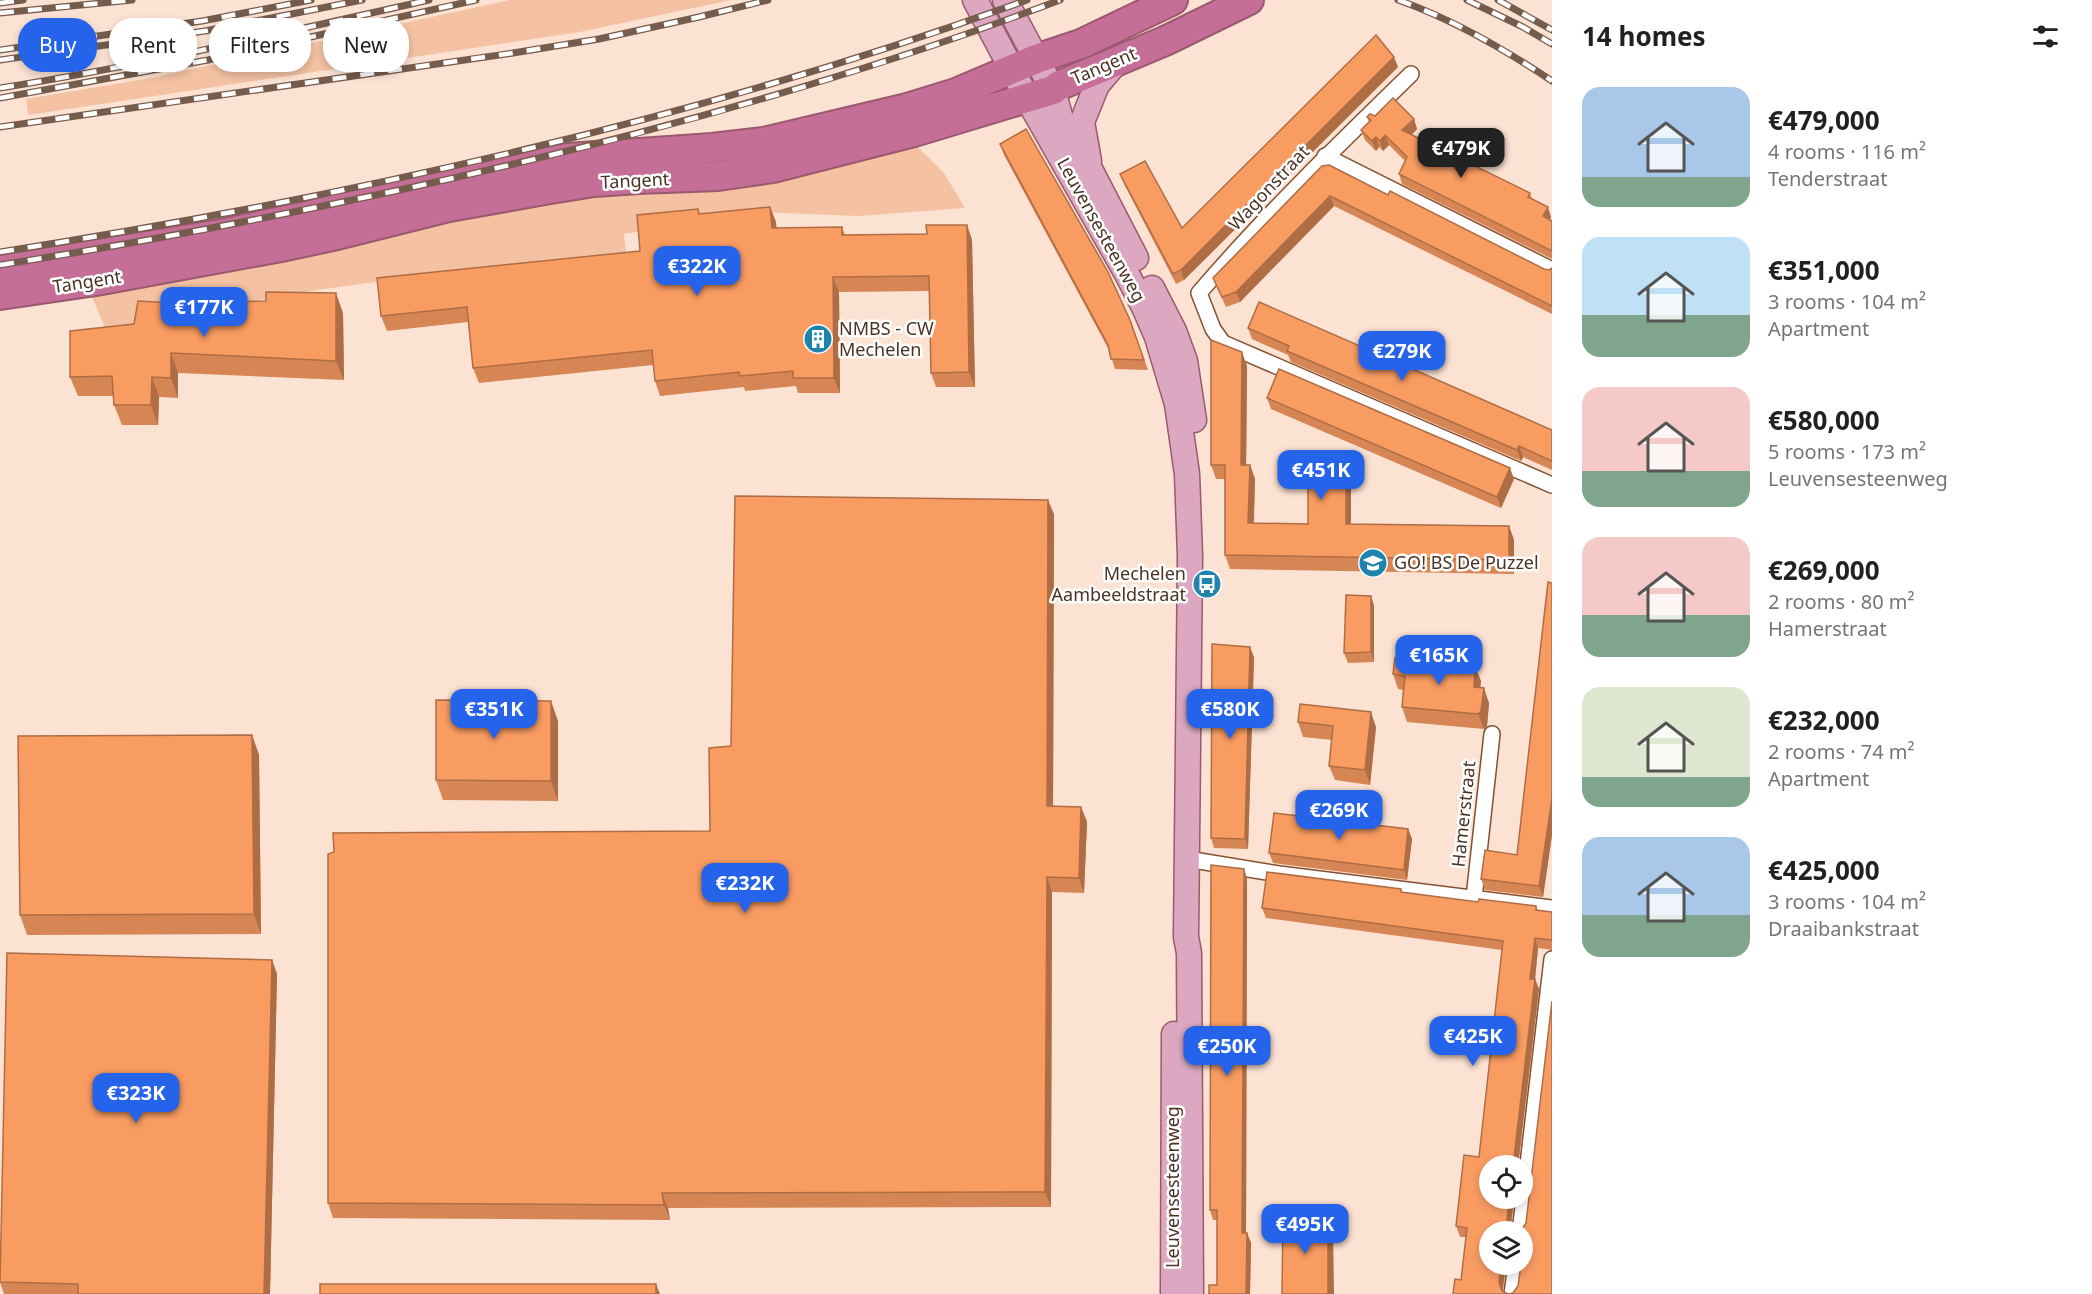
<!DOCTYPE html>
<meta charset="utf-8">
<style>
:root{--surface:#fff;--page:#f2f2f2;--text:#202124;--muted:#757577;--accent:#2563eb}
body{margin:0;font-family:"Noto Sans",sans-serif;background:var(--page);color:var(--text);height:100vh;display:flex;flex-direction:column;font-size:22px;white-space:nowrap}
*{box-sizing:border-box;margin:0}
p{font-size:20px;color:var(--muted)}
.icon{flex:none;width:33px;height:33px;fill:none;stroke:currentColor;stroke-width:2;stroke-linecap:round;stroke-linejoin:round}
.map{position:relative;flex:1;overflow:hidden}
.details{display:flex;flex-direction:column;background:var(--surface);width:540px}
.details>*{flex:none}
.guide{position:absolute;left:18px;top:18px;width:570px;height:54px;display:flex;gap:12px}
.fabs{position:absolute;left:1479px;top:1155px;display:grid;gap:12px}
.fabs a{display:grid;place-items:center;width:54px;height:54px;border-radius:50%;background:var(--surface);box-shadow:0 3px 9px #0003;font-size:30px}
.price{position:absolute;translate:-50% -51px;padding:0 14px;border-radius:12px;background:var(--accent);color:#fff;font-size:20px;line-height:39px;filter:drop-shadow(0 2px 3px #0008)}
.price::after{content:'';position:absolute;left:50%;top:36px;width:18px;height:14px;margin-left:-9px;background:inherit;clip-path:polygon(0 0,100% 0,50% 100%)}
.price.current{background:#222;color:#fff}
ul{padding:0;list-style:none}
li{display:flex;align-items:center;gap:18px;height:150px;padding:0 30px}
li span{display:grid;place-items:center;flex:none;width:168px;height:120px;border-radius:18px;color:#555}
li>.icon{margin-inline-start:auto}
span .icon{width:72px;height:72px;fill:#fffc;stroke-width:1}
li b{font-size:26px}
h2{display:flex;justify-content:space-between;align-items:center;height:72px;padding:0 30px;font-size:26px}
.pill{padding:0 21px;border-radius:24px;background:var(--surface);box-shadow:0 3px 9px #0003;font-size:21px;line-height:54px}
.pill.current{background:var(--accent);color:#fff}
main{display:flex;flex:1;min-height:0}
.map>svg:first-child{display:block}
.green{fill:#f4c1a3}
.lines{fill:none;stroke-linecap:round;stroke-linejoin:round}
.street-casing{stroke:#86502e;stroke-width:18}
.primary-casing{stroke:#9a596e;stroke-width:27}
.highway-casing{stroke:#9a596e;stroke-width:32}
.street{stroke:#fff;stroke-width:15}
.primary{stroke:#dca8c1;stroke-width:24}
.highway{stroke:#c56e97;stroke-width:28}
.rail-casing{stroke:#755c4d;stroke-width:7}
.rail{stroke:#fff;stroke-width:4.5;stroke-dasharray:14;stroke-linecap:butt}
.wall{fill:#d68654;fill-rule:evenodd}
.shaded-wall{fill:#ae6d45}
.building{fill:#f99c62;stroke:#ae6d45;stroke-width:1.5;fill-rule:evenodd}
.labels{text-anchor:middle;stroke-width:5;stroke-linejoin:round;paint-order:stroke}
.street-label{font-size:18px;fill:#4b3223;stroke:#fff}
.poi-label{font-size:18px;fill:#4b3223;stroke:#fff;text-anchor:start}
</style>
<main>
<div class="map">
<svg width="1552" height="1294" viewBox="0 0 1552 1294">
<rect width="100%" height="100%" fill="#fce2d3"/>
<g class="green">
<path d="M510 0H731L580 32 28 115 26 99 151 78Z"/>
<path d="M917 146 944 173 965 208 858 216 755 212 624 234 626 255 375 282 289 294 107 332 92 297 327 252 498 208 499 214C547 197 602 195 654 195L655 189 818 167 825 171Z"/>
</g>
<g class="lines">
<g class="street-casing">
<g id="street">
<path d="M1411 74C1338 145 1265 216 1199 293L1213 329 1223 343 1552 485"/>
<path d="M1325 156 1552 270"/>
<path d="M1187 859 1279 874 1552 908"/>
<path d="M1474 898 1492 734"/>
<path d="M1520 1232 1552 959"/>
<path d="M1512 1294 1516 1264"/>
</g>
</g>
<g class="primary-casing">
<g id="primary">
<path d="M975 0 1027 98 1127 274 1144 307 1157 337 1177 404 1187 474 1190 556 1186 937 1189 953 1191 1294"/>
<path d="M1005 0 1053 90 1064 130 1090 169 1136 258"/>
<path d="M1089 161 1082 122 1097 85 1119 59"/>
<path d="M1152 288 1174 331 1185 361 1194 420"/>
<path d="M1173 1294 1174 1034"/>
</g>
</g>
<g class="highway-casing">
<g id="highway">
<path d="M0 270 220 234 311 215 438 183 567 158 712 148 764 142 907 108 956 93 1036 59 1081 44 1173 0"/>
<path d="M0 295 96 281 281 247 337 235 449 207 550 189 594 182 639 179 718 176 773 168 914 132 1053 90 1058 86 1165 41 1249 0"/>
</g>
</g>
<use href="#street" class="street"/>
<use href="#primary" class="primary"/>
<use href="#highway" class="highway"/>
<g class="rail-casing">
<g id="rail">
<path d="M1398 0C1452 19 1504 49 1552 81"/>
<path d="M1467 0 1523 27 1552 44"/>
<path d="M1498 0 1552 30"/>
<path d="M0 3 23 0"/>
<path d="M0 13 132 0"/>
<path d="M0 50 202 21 311 0"/>
<path d="M0 60 205 31 362 0"/>
<path d="M0 88C144 65 287 32 429 0"/>
<path d="M0 98 208 60 476 0"/>
<path d="M0 127 513 53 599 39 699 17 768 0"/>
<path d="M0 252C349 197 694 121 1027 0"/>
<path d="M0 265C133 244 263 219 395 191 620 142 844 82 1060 0"/>
</g>
</g>
<use href="#rail" class="rail"/>
</g>
<g class="wall">
<path d="M1398 67 1184 280 1176 284 1124 184 1120 174 1182 228Z"/>
<path d="M1375 116 1414 119 1417 129 1412 135 1530 193 1532 199 1551 217 1550 220 1552 221V259L1402 184 1399 174 1405 161 1389 145 1383 151 1379 147 1376 151 1365 140 1361 130 1369 122 1367 117Z"/>
<path d="M1000 144 1130 320 1148 370 1115 369 1109 350 1004 155Z"/>
<path d="M1322 166 1388 195 1544 269 1549 270 1552 268V314L1334 206 1240 302 1226 307 1213 278Z"/>
<path d="M770 207 776 222V228L842 227 845 235 927 234 967 225 972 240 975 387H936L931 373 929 291 839 292 840 393H798L796 386 745 391 744 387 660 396 655 381 653 365 479 383 473 368 468 322 387 331 381 316 640 251 700 214Z"/>
<path d="M343 313 344 380 178 373V398L159 397 158 425H122L114 405V396H78L70 377Z"/>
<path d="M1248 328 1552 430V470L1523 457 1521 461 1291 362 1288 355 1252 339Z"/>
<path d="M1247 366 1246 465H1250L1255 479 1254 523 1308 524 1346 466 1351 480V524L1509 526 1514 540V574L1230 569 1225 555V479H1216L1211 465Z"/>
<path d="M1267 398 1514 479 1501 508 1271 409Z"/>
<path d="M1054 514 1053 806 1081 807 1087 822 1084 893 1052 892 1051 1207 668 1208 670 1220 333 1218 328 1203 710 831 731 746Z"/>
<path d="M1552 583V835L1543 897 1485 890 1481 879 1517 855Z"/>
<path d="M1371 596 1374 606V662L1348 663 1344 653Z"/>
<path d="M1254 657 1248 849 1214 848 1211 838Z"/>
<path d="M1393 674 1481 681 1480 687 1489 703 1487 726 1484 729 1407 722 1402 707 1403 690 1398 689Z"/>
<path d="M558 721V801L443 800 436 780Z"/>
<path d="M1298 722 1376 727 1370 785 1335 780 1329 766 1332 740 1303 737Z"/>
<path d="M252 735 259 755 261 934 27 935 20 915Z"/>
<path d="M1408 829 1412 839 1407 880 1273 863 1269 853Z"/>
<path d="M1244 869 1247 879 1246 1233H1247L1251 1243 1250 1294H1209L1217 1285V1220H1213L1210 1210Z"/>
<path d="M1267 872 1401 889 1402 892 1478 902 1479 899 1536 906 1538 910 1552 912V950L1538 948 1535 979 1539 989 1518 1166H1490V1198H1514L1511 1228 1515 1231H1521L1526 1223 1552 1001V1294H1453L1455 1279 1461 1280 1466 1237H1460L1456 1226 1464 1155 1479 1157 1502 950 1266 918 1262 908ZM1490 1232H1522V1264H1521L1518 1286 1513 1293 1508 1294 1503 1291 1506 1264H1490Z"/>
<path d="M272 960 277 974 270 1294H4L0 1282Z"/>
</g>
<g class="shaded-wall">
<path d="M1394 57 1398 67 1184 280 1181 270Z"/>
<path d="M1414 119 1417 129 1406 140 1402 130Z"/>
<path d="M1385 135 1389 145 1383 151 1380 141Z"/>
<path d="M1376 137 1379 147 1376 151 1372 141Z"/>
<path d="M1330 196 1334 206 1240 302 1236 292Z"/>
<path d="M770 207 776 222 778 243 772 228Z"/>
<path d="M1548 207 1551 217 1547 226 1543 216Z"/>
<path d="M967 225 972 240 975 387 969 372Z"/>
<path d="M833 277 839 292 840 393 834 378Z"/>
<path d="M336 293 343 313 344 380 336 361Z"/>
<path d="M1242 352 1247 366 1246 479 1241 465Z"/>
<path d="M171 353 178 373V398L171 378Z"/>
<path d="M152 377 159 397 158 425 151 405Z"/>
<path d="M1519 446 1523 457 1521 461 1517 450Z"/>
<path d="M1250 465 1255 479 1253 537 1248 523Z"/>
<path d="M1346 466 1351 480V538L1346 524Z"/>
<path d="M1510 468 1514 479 1501 508 1497 497Z"/>
<path d="M1048 500 1054 514 1053 821 1047 806Z"/>
<path d="M1509 526 1514 540V574L1509 560Z"/>
<path d="M1371 596 1374 606V662L1371 652Z"/>
<path d="M1250 647 1254 657 1248 849 1245 839Z"/>
<path d="M1475 666 1481 681 1479 702 1474 687Z"/>
<path d="M1484 688 1489 703 1487 726 1484 729 1478 714Z"/>
<path d="M551 701 558 721V801L551 781Z"/>
<path d="M1371 712 1376 727 1370 785 1365 770Z"/>
<path d="M252 735 259 755 261 934 254 914Z"/>
<path d="M1552 798V835L1543 897 1539 886Z"/>
<path d="M1081 807 1087 822 1084 893 1079 878Z"/>
<path d="M1408 829 1412 839 1407 880 1404 870Z"/>
<path d="M1244 869 1247 879 1246 1243 1242 1233Z"/>
<path d="M1047 877 1052 892 1051 1207 1045 1192Z"/>
<path d="M1535 938 1538 948 1534 989 1530 979Z"/>
<path d="M272 960 277 974 270 1294H264Z"/>
<path d="M1535 979 1539 989 1518 1166H1513Z"/>
<path d="M662 1193 668 1208 670 1220 664 1205Z"/>
<path d="M1509 1198H1514L1510 1232 1507 1221Z"/>
<path d="M1328 1216 1333 1230 1334 1294H1328Z"/>
<path d="M1247 1233 1251 1243 1250 1294H1246Z"/>
<path d="M1501 1264H1506L1502 1293 1499 1283Z"/>
<path d="M656 1284 660 1294H656Z"/>
</g>
<g class="building">
<path d="M1376 35 1394 57 1181 270 1173 274 1120 174 1145 161 1182 228Z"/>
<path d="M1393 98 1414 119 1402 130 1530 193 1528 197 1548 207 1543 216 1552 221V251L1399 174 1407 157 1385 135 1380 141 1376 137 1372 141 1361 130 1371 120 1367 117 1370 114 1375 116Z"/>
<path d="M1026 129 1108 272 1130 320 1144 360 1111 359 1108 345 1000 144Z"/>
<path d="M1329 165 1388 195 1390 191 1544 269 1549 270 1552 268V306L1330 196 1236 292 1222 297 1213 278 1322 166Z"/>
<path d="M770 207 772 228 842 227V235L927 234 926 225H967L969 372 931 373 929 276 833 277 834 378H793V371L740 376 739 372 655 381 652 350 473 368 467 307 381 316 377 278 640 251 637 215 698 209 699 214Z"/>
<path d="M266 292 336 293V361L171 353V378L152 377 151 405H114L112 376 70 377V331L134 324 138 301 175 303 266 301Z"/>
<path d="M1259 302 1552 430V461L1519 446 1517 450 1287 351 1289 346 1248 328Z"/>
<path d="M1211 340 1242 352 1241 465H1250L1248 523 1308 524V466H1346V524L1509 526V560L1225 555V465H1211Z"/>
<path d="M1279 369 1510 468 1497 497 1267 398Z"/>
<path d="M735 496 1048 500 1047 806 1081 807 1079 878 1047 877 1045 1192 662 1193 664 1205 328 1203V854L334 852 333 833 710 831 709 748 731 746Z"/>
<path d="M1548 582 1552 583V798L1539 886 1481 879 1485 850 1517 855Z"/>
<path d="M1346 595 1371 596V652L1344 653Z"/>
<path d="M1212 644 1250 647 1245 839 1211 838Z"/>
<path d="M1395 658 1475 666 1474 687 1484 688 1481 711 1478 714 1402 707 1405 676 1393 674Z"/>
<path d="M436 700 551 701V781L436 780Z"/>
<path d="M1300 704 1371 712 1365 770 1329 766 1333 726 1298 722Z"/>
<path d="M252 735 254 914 20 915 18 736Z"/>
<path d="M1274 813 1408 829 1404 870 1269 853Z"/>
<path d="M1211 865 1244 869 1242 1233H1247L1246 1294H1209V1285H1217V1210H1210Z"/>
<path d="M1267 872 1401 889V892L1478 902 1479 899 1536 906V910L1552 912V940L1535 938 1530 979H1535L1513 1166H1490V1198H1509L1507 1221 1508 1226 1515 1231H1521L1526 1223 1552 1001V1294H1453L1455 1279 1461 1280 1467 1228 1456 1226 1464 1155 1479 1157 1503 941 1262 908ZM1490 1232H1522V1264H1521L1518 1286 1513 1293 1508 1294 1502 1291 1499 1283 1501 1264H1490Z"/>
<path d="M7 953 272 960 264 1294H78V1284L0 1282Z"/>
<path d="M1283 1215 1328 1216V1294H1282Z"/>
<rect x="320" y="1284" width="336" height="10"/>
</g>
<defs>
<g id="building-disc" transform="scale(1.5)"><circle r="9.5" fill="#1e84ae" stroke="#fff"/><path d="M-4-6H4V6H1V3H-1V6H-4ZM-2.5-4.3h1.7v1.8h-1.7ZM.8-4.3h1.7v1.8H.8ZM-2.5-1h1.7V.8h-1.7ZM.8-1h1.7V.8H.8Z" fill="#fff"/></g>
<g id="school-disc" transform="scale(1.5)"><circle r="9.5" fill="#1e84ae" stroke="#fff"/><path d="M0-5L7-2L0 1L-7-2ZM-4 1L0 2.5L4 1V4Q0 6-4 4Z" fill="#fff"/></g>
<g id="bus-disc" transform="scale(1.5)"><circle r="9.5" fill="#1e84ae" stroke="#fff"/><path d="M-5-6H5V4H4V6H2V4H-2V6H-4V4H-5ZM-3.5-4V0h7V-4ZM-3.5 1.2v1.5H-2V1.2ZM2 1.2v1.5H3.5V1.2Z" fill="#fff"/></g>
</defs>
<g fill-rule="evenodd">
<use href="#building-disc" x="818" y="339"/>
<use href="#school-disc" x="1373" y="563"/>
<use href="#bus-disc" x="1207" y="584"/>
</g>
<g class="labels">
<g class="street-label">
<text transform="translate(1104 66) rotate(-23)" y="6">Tangent</text>
<text transform="translate(635 181) rotate(-3)" y="6">Tangent</text>
<text transform="translate(1269 188) rotate(-47)" y="6">Wagonstraat</text>
<text transform="translate(1101 230) rotate(61)" y="6">Leuvensesteenweg</text>
<text transform="translate(87 282) rotate(-9)" y="6">Tangent</text>
<text transform="translate(1464 814) rotate(-84)" y="6">Hamerstraat</text>
<text transform="translate(1173 1187) rotate(-90)" y="6">Leuvensesteenweg</text>
</g>
<g class="poi-label">
<text x="839" y="335">NMBS - CW<tspan x="839" dy="21">Mechelen</tspan></text>
<text x="1394" y="569">GO! BS De Puzzel</text>
<text x="1186" y="580" text-anchor="end">Mechelen<tspan x="1186" dy="21">Aambeeldstraat</tspan></text>
</g>
</g>
</svg>
<div class="fabs">
<a><svg class="icon" aria-label="locate" viewBox="0 0 24 24"><circle cx="12" cy="12" r="6"/><path d="M12 2v4M12 18v4M2 12h4M18 12h4"/></svg></a>
<a><svg class="icon" aria-label="layers" viewBox="0 0 24 24"><path d="M12 4l9 5-9 5-9-5zM3 14l9 5 9-5"/></svg></a>
</div>
<b class="price current" style="left:1461px;top:179px">€479K</b>
<b class="price" style="left:697px;top:297px">€322K</b>
<b class="price" style="left:204px;top:338px">€177K</b>
<b class="price" style="left:1402px;top:382px">€279K</b>
<b class="price" style="left:1321px;top:501px">€451K</b>
<b class="price" style="left:1439px;top:686px">€165K</b>
<b class="price" style="left:494px;top:740px">€351K</b>
<b class="price" style="left:1230px;top:740px">€580K</b>
<b class="price" style="left:1339px;top:841px">€269K</b>
<b class="price" style="left:745px;top:914px">€232K</b>
<b class="price" style="left:1473px;top:1067px">€425K</b>
<b class="price" style="left:1227px;top:1077px">€250K</b>
<b class="price" style="left:136px;top:1124px">€323K</b>
<b class="price" style="left:1305px;top:1255px">€495K</b>
<div class="guide">
<a class="pill current">Buy</a>
<a class="pill">Rent</a>
<a class="pill">Filters</a>
<a class="pill">New</a>
</div>
</div>
<section class="details">
<h2>14 homes<svg class="icon" aria-label="filters" viewBox="0 0 24 24"><path d="M4 7h16M4 17h16"/><circle cx="9" cy="7" r="2"/><circle cx="15" cy="17" r="2"/></svg></h2>
<ul>
<li><span style="background:linear-gradient(#a9c7e8 75%,#7fa58c 0)"><svg class="icon" aria-label="home" viewBox="0 0 24 24"><path d="M3 11l9-7 9 7M6 9v11h12V9"/></svg></span><div><b>€479,000</b><p>4 rooms · 116 m²</p><p>Tenderstraat</p></div></li>
<li><span style="background:linear-gradient(#bfe0f5 65%,#7fa58c 0)"><svg class="icon" aria-label="home" viewBox="0 0 24 24"><path d="M3 11l9-7 9 7M6 9v11h12V9"/></svg></span><div><b>€351,000</b><p>3 rooms · 104 m²</p><p>Apartment</p></div></li>
<li><span style="background:linear-gradient(#f6c9c9 70%,#7fa58c 0)"><svg class="icon" aria-label="home" viewBox="0 0 24 24"><path d="M3 11l9-7 9 7M6 9v11h12V9"/></svg></span><div><b>€580,000</b><p>5 rooms · 173 m²</p><p>Leuvensesteenweg</p></div></li>
<li><span style="background:linear-gradient(#f6c9c9 65%,#7fa58c 0)"><svg class="icon" aria-label="home" viewBox="0 0 24 24"><path d="M3 11l9-7 9 7M6 9v11h12V9"/></svg></span><div><b>€269,000</b><p>2 rooms · 80 m²</p><p>Hamerstraat</p></div></li>
<li><span style="background:linear-gradient(#dfe7d0 75%,#7fa58c 0)"><svg class="icon" aria-label="home" viewBox="0 0 24 24"><path d="M3 11l9-7 9 7M6 9v11h12V9"/></svg></span><div><b>€232,000</b><p>2 rooms · 74 m²</p><p>Apartment</p></div></li>
<li><span style="background:linear-gradient(#a9c7e8 65%,#7fa58c 0)"><svg class="icon" aria-label="home" viewBox="0 0 24 24"><path d="M3 11l9-7 9 7M6 9v11h12V9"/></svg></span><div><b>€425,000</b><p>3 rooms · 104 m²</p><p>Draaibankstraat</p></div></li>
</ul>
</section>
</main>
